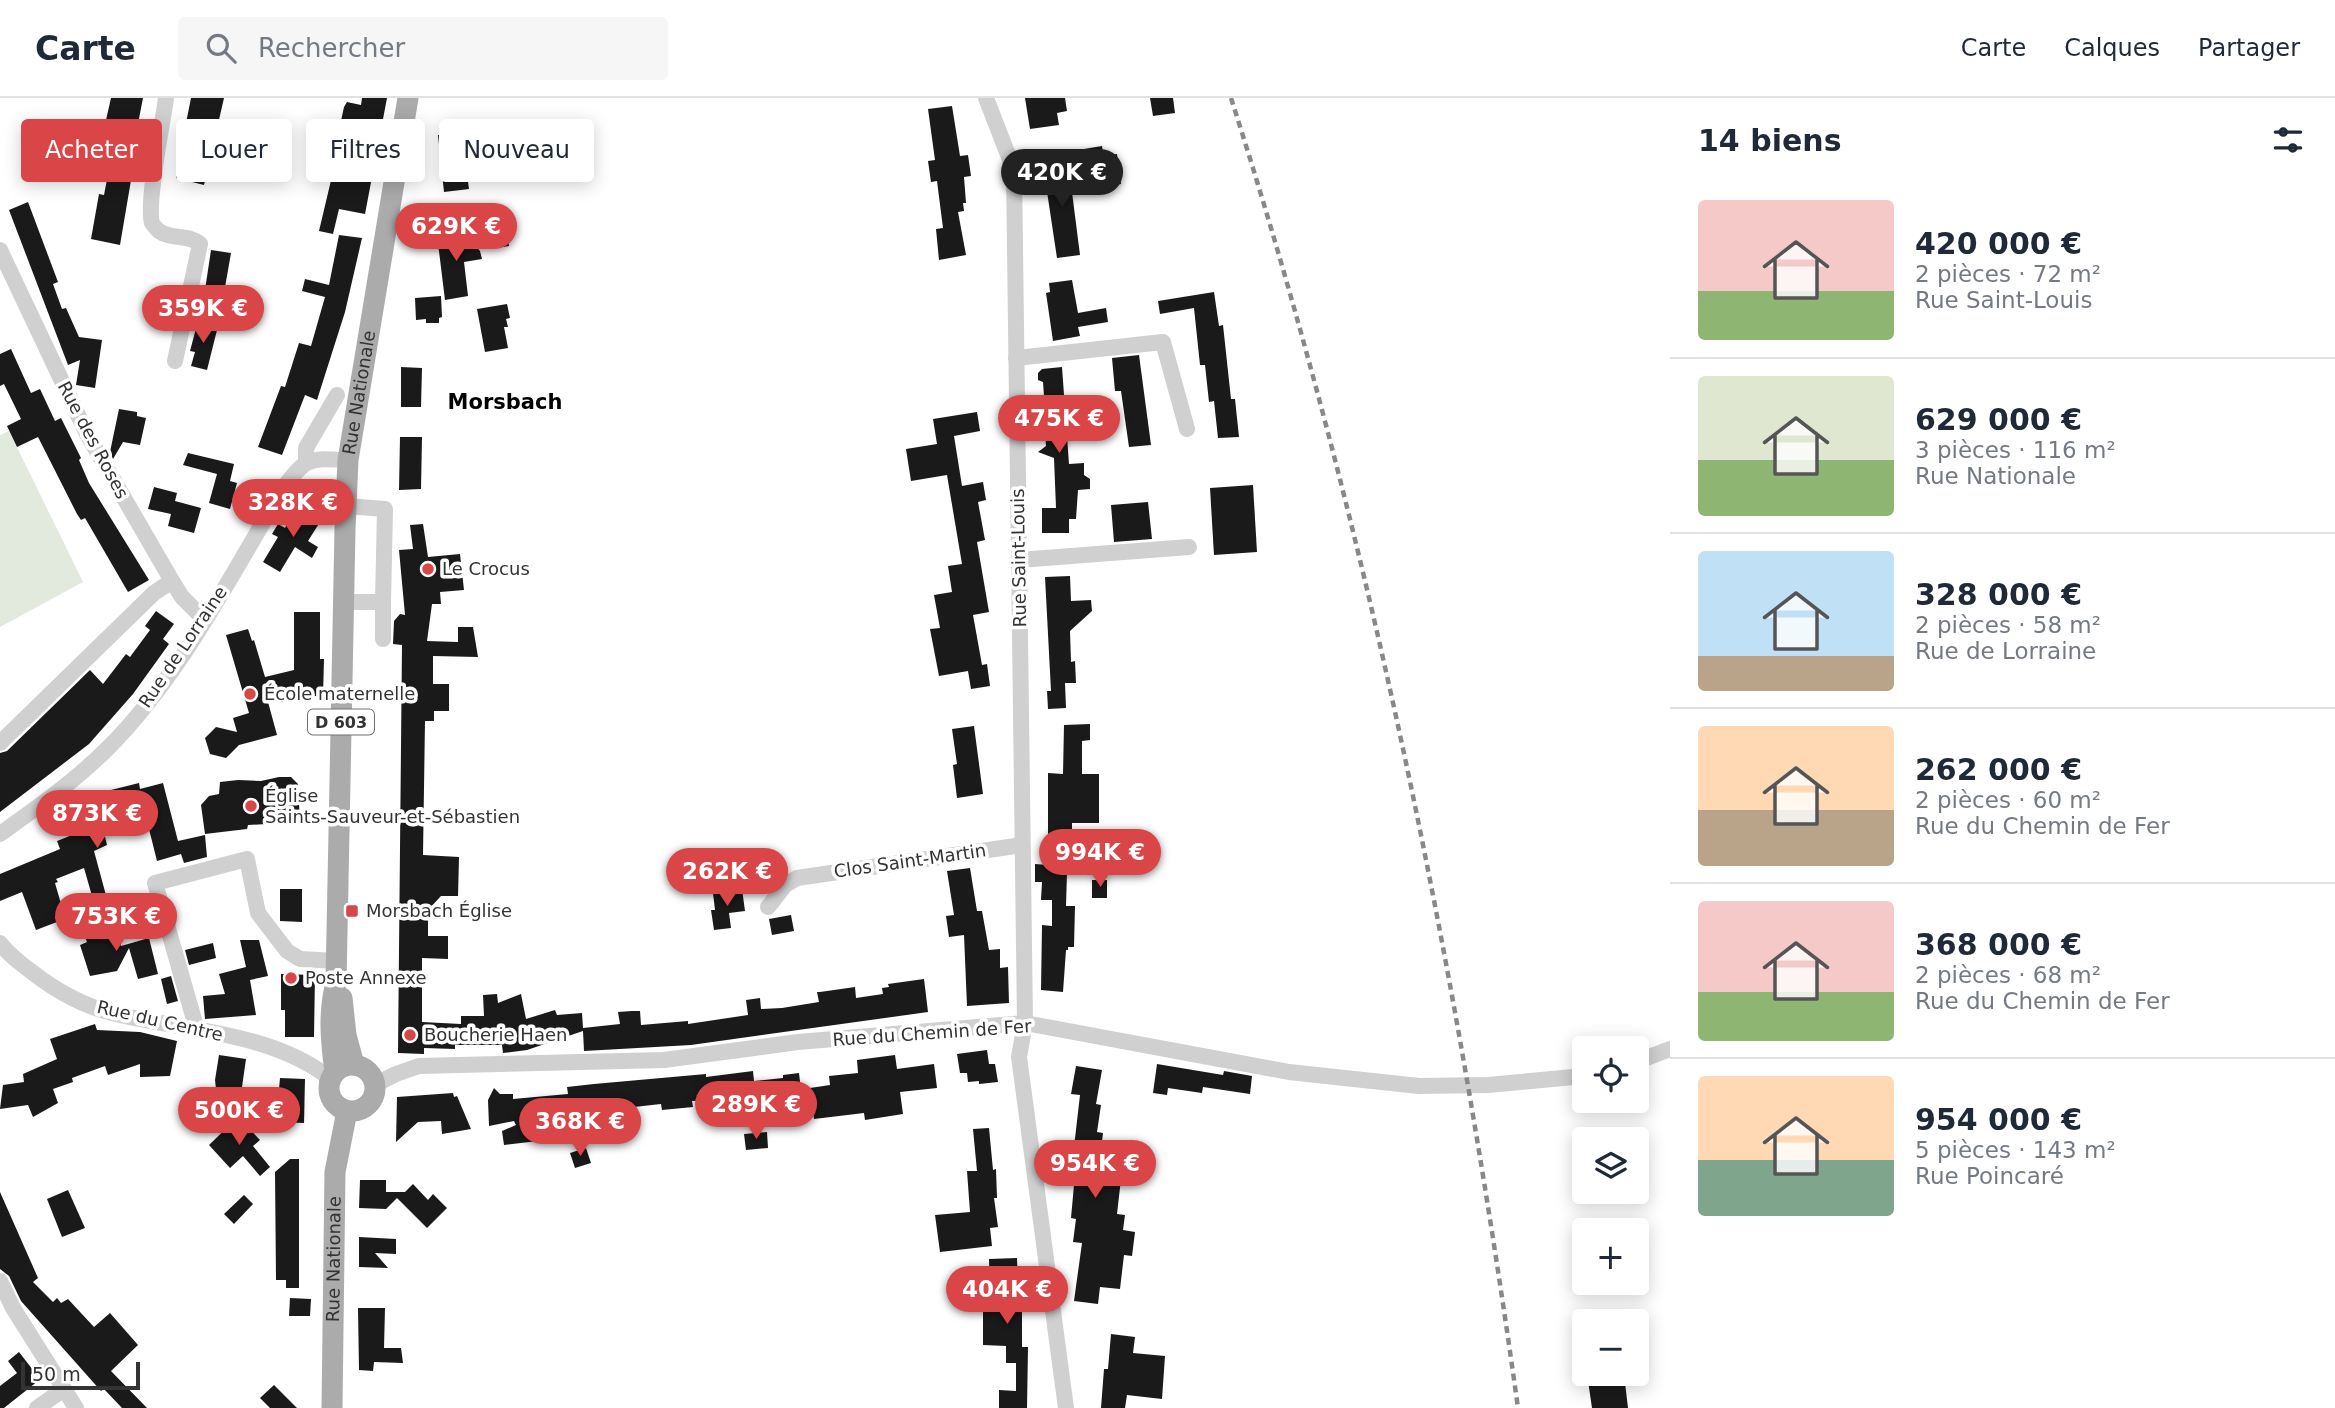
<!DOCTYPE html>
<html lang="fr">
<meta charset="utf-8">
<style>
:root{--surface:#fff;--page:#f6f6f7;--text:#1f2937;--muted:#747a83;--line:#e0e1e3;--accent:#da4547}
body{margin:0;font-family:"DejaVu Sans",sans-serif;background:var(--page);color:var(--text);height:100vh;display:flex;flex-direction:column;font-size:26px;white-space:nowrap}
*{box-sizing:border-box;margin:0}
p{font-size:23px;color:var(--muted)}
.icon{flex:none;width:38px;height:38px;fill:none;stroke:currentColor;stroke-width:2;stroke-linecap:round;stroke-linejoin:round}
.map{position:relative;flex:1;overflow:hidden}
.side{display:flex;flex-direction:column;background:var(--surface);width:665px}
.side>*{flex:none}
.top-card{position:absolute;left:21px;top:21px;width:665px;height:63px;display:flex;gap:14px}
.tools{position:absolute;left:1572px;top:938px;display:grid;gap:14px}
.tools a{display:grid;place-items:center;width:77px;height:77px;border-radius:7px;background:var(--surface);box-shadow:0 4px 18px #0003;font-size:35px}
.scale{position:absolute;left:21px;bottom:18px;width:119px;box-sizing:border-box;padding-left:7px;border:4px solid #333;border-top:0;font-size:19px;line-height:24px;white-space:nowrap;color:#333;-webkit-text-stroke:5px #fff;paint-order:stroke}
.price{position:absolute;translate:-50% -60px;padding:0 16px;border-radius:24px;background:var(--accent);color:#fff;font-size:23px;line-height:46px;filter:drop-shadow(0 2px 4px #0008)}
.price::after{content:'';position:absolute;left:50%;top:42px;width:21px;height:16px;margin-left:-10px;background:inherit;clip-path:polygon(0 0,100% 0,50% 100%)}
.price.selected{background:#222;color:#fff}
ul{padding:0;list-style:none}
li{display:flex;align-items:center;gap:21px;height:175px;padding:0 28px}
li+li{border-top:2px solid var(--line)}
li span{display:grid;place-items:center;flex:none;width:196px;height:140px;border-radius:7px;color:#555}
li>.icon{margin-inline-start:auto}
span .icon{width:84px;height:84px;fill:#fffc;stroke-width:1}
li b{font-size:30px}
h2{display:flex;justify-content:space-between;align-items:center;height:84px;padding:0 28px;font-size:30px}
.tag{padding:0 24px;border-radius:7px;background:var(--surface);box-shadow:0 4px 18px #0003;font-size:24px;line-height:63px}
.tag.selected{background:var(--accent);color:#fff}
header{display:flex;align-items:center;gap:42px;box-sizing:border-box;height:98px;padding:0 35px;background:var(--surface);border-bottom:2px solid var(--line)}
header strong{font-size:33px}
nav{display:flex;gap:38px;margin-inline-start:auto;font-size:24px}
.search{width:490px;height:63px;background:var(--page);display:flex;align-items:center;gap:18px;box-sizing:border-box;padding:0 24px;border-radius:7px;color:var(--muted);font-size:26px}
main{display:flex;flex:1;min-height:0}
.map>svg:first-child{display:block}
.green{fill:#e2e9dd}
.building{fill:#1a1a1a}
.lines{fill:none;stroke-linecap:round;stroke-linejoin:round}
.minor{stroke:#d0d0d0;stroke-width:16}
.major{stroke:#ababab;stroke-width:21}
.rail{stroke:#888;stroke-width:4.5;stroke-dasharray:7 5;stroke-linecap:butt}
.poi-dot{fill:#da4547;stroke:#fff;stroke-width:2.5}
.labels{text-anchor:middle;stroke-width:7;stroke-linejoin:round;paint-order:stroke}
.shield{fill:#fff;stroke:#707070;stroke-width:2}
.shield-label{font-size:16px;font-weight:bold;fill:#333}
.street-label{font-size:18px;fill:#333;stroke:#fff}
.poi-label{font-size:18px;fill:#333;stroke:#fff;text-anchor:start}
.quarter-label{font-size:21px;font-weight:bold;fill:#000;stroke:#fff}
</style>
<header>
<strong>Carte</strong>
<div class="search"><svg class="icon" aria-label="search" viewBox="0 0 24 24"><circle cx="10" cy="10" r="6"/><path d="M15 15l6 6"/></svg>Rechercher</div>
<nav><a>Carte</a><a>Calques</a><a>Partager</a></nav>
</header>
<main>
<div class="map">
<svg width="1670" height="1310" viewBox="0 0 1670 1310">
<rect width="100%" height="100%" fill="#fff"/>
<path class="green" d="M9 333 83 484 0 529V337Z"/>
<g class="building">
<path d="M111 0H143L135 41H138L120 147 91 141 99 96 104 97 118 24 106 22Z"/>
<path d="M191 0H224L204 87 176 80 180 63 186 64 194 27 186 25Z"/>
<path d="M362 0H387L365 116 339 111 333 136 319 133 337 57 342 32H339L344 9 347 4 361 7Z"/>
<path d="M1025 0H1065L1067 13 1057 15 1059 27 1030 31Z"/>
<path d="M1150 0H1173L1175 15 1153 18Z"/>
<path d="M952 8 960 58 968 57 971 78 964 79 966 105H963L964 113 958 114 966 157 939 162 936 131 943 130 937 83 931 84 928 63 935 62 928 11Z"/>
<path d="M507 29 508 41 463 47 469 91 444 94 438 37Z"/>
<path d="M1102 48 1105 67 1081 70 1078 52Z"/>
<path d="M1117 56 1121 86 1109 88 1104 58Z"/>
<path d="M1068 63 1080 157 1057 160 1043 67Z"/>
<path d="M28 104 58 184 53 186 62 211 66 210 79 239 102 242 95 290 76 287 80 262 68 267 9 112Z"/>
<path d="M506 126 509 148 490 151 486 130Z"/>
<path d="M456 134 457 141 469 140 480 153 482 161 464 164 468 198 445 202 437 137Z"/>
<path d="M339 137 362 140 345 214 317 302 305 297 282 357 258 349 281 288 285 289 299 245 311 248 325 199 302 193 305 181 329 187Z"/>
<path d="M211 152 231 155 224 195 205 192Z"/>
<path d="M1072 182 1078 215 1106 210 1108 224 1078 229 1080 238 1053 243 1046 195 1050 194 1049 185Z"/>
<path d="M1214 194 1219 228 1223 227 1231 301H1235L1239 339 1218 340 1214 303 1209 304 1205 267H1200L1194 210 1160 216 1158 203Z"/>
<path d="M441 198 442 219 439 220V225H426V221L416 222 415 200Z"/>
<path d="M507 206 510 220 506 221 508 229H504L508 250 485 254 477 211Z"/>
<path d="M198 223 218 228 207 272 191 268 195 254 190 253Z"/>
<path d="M11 251 31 295 40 291 55 323 61 320 81 360 79 362 89 385 149 482 128 494 85 420 81 422 77 416 38 339 17 349 7 328 21 321 4 286 0 288V256Z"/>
<path d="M1139 257 1151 347 1129 349 1121 293H1115L1112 260Z"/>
<path d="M401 269 422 270 421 309H401Z"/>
<path d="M1062 269 1069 366 1084 365V377L1090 381V391L1078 392 1076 421H1069V435H1042V410H1056L1054 360 1038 354 1046 348 1043 309 1037 305 1044 298 1043 284 1038 282V275L1042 271Z"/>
<path d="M119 311 137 314V318L146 320 140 347 123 344 113 361 110 354Z"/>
<path d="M977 314 980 333 954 338 962 388 983 384 986 402 978 404 985 442 977 444 989 514 973 517 982 567 987 566 990 588 971 591 968 573 939 578 930 531 940 530 934 497 952 494 948 468 962 466 947 377 911 383 906 351 937 346 933 321Z"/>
<path d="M400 339H422L421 391 399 392Z"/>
<path d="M188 355 234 366 230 383 237 385 230 411 209 405 217 376 183 367Z"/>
<path d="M1253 387 1257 454 1214 457 1210 390Z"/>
<path d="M154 389 177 395 175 403 201 410 194 435 168 428 171 416 148 411Z"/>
<path d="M1148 404 1152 441 1114 444 1111 407Z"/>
<path d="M298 409 319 421 320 424 308 443 318 449 312 460 295 449 280 474 263 464 278 439 272 436 278 426 285 430Z"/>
<path d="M423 426 428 459 460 456 464 492 440 494 441 506H432L427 543 458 544V529H473L478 559 433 558V586H449V613H434V623H425L423 757 459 759 458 798H441L428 812V838H448V861L422 860V924L461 926V918H484L483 897 497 896 498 905 521 896 526 921 555 912 557 917 582 915 583 930 620 926 618 914 632 913H640L641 927 688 923V926L748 917 746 902 760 900 761 911 782 910 819 904 817 894H820L855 889 856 900 883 896 882 890 889 889 888 886 924 881 928 914 691 947 584 953 583 933 527 952 503 955 502 947H455V951L424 950V956L398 955 402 547 393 546 394 523 400 516 405 517 399 452 413 451 410 427Z"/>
<path d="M1070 478 1071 503 1091 502 1092 513 1070 533 1071 564 1075 563 1076 585H1065L1066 610 1048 611 1047 593H1051L1045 479Z"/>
<path d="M156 513 174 526 163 541 169 546 133 596 89 646 0 714V655L7 653 90 572 103 586 126 556 130 559 150 532 145 528Z"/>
<path d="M294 514H320V561H324L323 598H293L268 604 277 637 239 647 226 660 210 656 205 640 216 629 237 634 233 620 249 615 226 537 248 531 252 543 254 542 265 579 294 572Z"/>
<path d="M1090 626V642L1082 643V676H1099V725H1072V758H1080L1079 776 1067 775 1066 808H1075L1074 849H1068V852H1066L1063 894 1041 892 1042 827 1052 828V802H1041L1042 784H1035V766L1048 767V675L1063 676 1064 627Z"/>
<path d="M974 628 983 696 957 700 953 667 957 666 952 631Z"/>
<path d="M279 679H291L298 686 300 724 248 727 247 731 205 736 201 707 209 698 219 696 220 684 238 682 261 683Z"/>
<path d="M139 685 140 691 163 685 178 743 205 737 207 759 184 765 181 756 157 763 145 715 102 726 107 747 94 753 107 801 94 805 84 770 56 781 58 784 55 785 64 816 55 819 57 824 36 832 22 794 0 803V776L60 751 57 743 95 728 91 729 83 699Z"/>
<path d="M970 770 977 813H982L989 852 1000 851V870L1008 869 1009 905 967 908 964 837 949 839 946 818 954 817 947 773Z"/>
<rect x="1092" y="782" width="15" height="18"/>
<path d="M280 791H302V824L280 823Z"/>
<path d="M742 791 745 813 729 815 731 830 714 832 711 812H715L713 795Z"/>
<path d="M791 817 794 833 772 837 769 821Z"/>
<path d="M100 828 107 832 115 829 121 848 149 840 158 876 138 881 129 850 117 873 90 878 80 847 87 844 85 839 89 830Z"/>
<path d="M240 842H259L268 878 250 882 256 917 205 921 203 898 225 896 219 876 246 869Z"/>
<path d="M213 845 216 860 189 867 185 852Z"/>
<path d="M281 876 315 877 314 939H285V912H281Z"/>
<path d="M171 878 178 903 167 906 161 881Z"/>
<path d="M95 926 97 932 140 934 177 943 170 978 140 979V966L108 977 105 968 72 980 73 984 53 991 58 1005 33 1019 28 1007 0 1011 3 987 24 984 23 976 57 961 50 941Z"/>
<path d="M987 952 989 966H995L998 984 979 986V983L968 984 967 975H960L957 956Z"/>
<path d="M219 957 246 961 241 996 216 991 215 982Z"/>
<path d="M895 957 897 971 934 966 937 990 900 994 903 1016 865 1022 864 1015 814 1021 810 990 830 987 829 978 858 975 857 962Z"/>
<path d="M1157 966 1223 977 1224 973 1252 978 1250 996 1203 989 1202 995 1168 990 1167 997 1153 995Z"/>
<path d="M1076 968 1102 972 1096 1006 1101 1007 1097 1034 1103 1035 1098 1078 1121 1081 1117 1116 1125 1117 1123 1132 1135 1134 1132 1158 1124 1157 1120 1191 1100 1189 1098 1206 1074 1203 1082 1145 1073 1144 1076 1121 1071 1120 1075 1076 1071 1075 1080 997 1071 996Z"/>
<path d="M753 973 754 983 783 980V977L799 975 802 1001 782 1003V999L718 1004 717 1002 692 1003 693 1009 662 1012 661 1006 634 1009V1020L571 1026V1020L531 1024 538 1043 504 1047 502 1033 516 1027 514 1023 489 1028 488 1002 494 990 500 996H513V1001L568 996 567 989 594 986 706 976V979Z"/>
<path d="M280 980 305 981 304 1025 276 1024Z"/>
<path d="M453 995 454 999 457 998 471 1031 442 1036 441 1023 418 1024 396 1044 397 999Z"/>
<path d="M238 1019 260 1042 253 1048 270 1069 260 1078 243 1058 230 1070 209 1047Z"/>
<path d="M989 1030 993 1072 996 1071 997 1100H994L998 1129 990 1130 992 1148 940 1154 935 1117 970 1114 967 1073H977L973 1031Z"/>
<path d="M767 1034 768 1050 746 1052 744 1036Z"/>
<path d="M586 1050 591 1065 575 1070 570 1055Z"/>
<path d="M290 1061H299V1190H286V1182H276L275 1074Z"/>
<path d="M360 1082H386V1094H405L413 1086 428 1102 433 1096 447 1110 427 1130 397 1100 386 1111 359 1110Z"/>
<path d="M68 1092 85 1130 62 1139 47 1101Z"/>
<path d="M0 1094 38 1180 33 1184 53 1204 57 1200 61 1205 68 1201 94 1229 110 1215 138 1247 111 1273 147 1310H122L104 1291 101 1293 21 1203 9 1178 0 1171Z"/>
<path d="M244 1097 253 1106 234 1126 224 1116Z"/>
<path d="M359 1139 396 1141V1156L375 1155 388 1170 359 1169Z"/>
<path d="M1017 1160 1018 1190H1021L1022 1209V1249H1028L1027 1310H999V1292L1016 1293V1265H1006V1248L983 1247V1201H990L989 1161Z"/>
<path d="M290 1200 311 1201 310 1218H289Z"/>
<path d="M358 1210H385L384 1250H401L403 1265 374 1264 373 1273 359 1272Z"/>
<path d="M1111 1236 1135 1239 1133 1255 1165 1258 1162 1301 1127 1297 1125 1310H1101L1104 1271H1108Z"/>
<path d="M19 1254 36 1276 34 1278 38 1283 4 1310H0V1288L17 1275 8 1263Z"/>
<path d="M1587 1276H1624L1628 1310H1592Z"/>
<path d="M274 1287 297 1310H270L260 1300Z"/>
</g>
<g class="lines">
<g class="minor">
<path d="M166 0C163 24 146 105 152 125 153 127 158 132 159 133 171 142 189 136 200 146L175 263"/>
<path d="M986 0 1014 72 1025 925 1019 959 1066 1310"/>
<path d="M0 152 87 336 172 483 182 499 204 521"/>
<path d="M1016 260 1163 244 1187 331"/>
<path d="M306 364V350L337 297"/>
<path d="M346 408 385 411 383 504"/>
<path d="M1019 462 1189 449"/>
<path d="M343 504H383V541"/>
<path d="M0 645 154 495 172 483"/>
<path d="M0 736C38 709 75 683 108 650 181 577 231 477 284 389 308 357 310 361 348 362"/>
<path d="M768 809 785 787 797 780 1022 747"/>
<path d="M0 845C9 857 20 865 32 874 55 892 84 908 112 915 184 933 270 933 331 981"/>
<path d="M197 932 155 785 247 761 258 815 287 853 300 861 337 863"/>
<path d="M1636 964 1670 951"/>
<path d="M376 986 396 976 419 968 664 962 798 944 1025 925 1289 974 1419 988 1488 987 1584 978"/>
<path d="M0 1183 13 1210 76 1310"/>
<path d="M37 1310 64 1291"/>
</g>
<g class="major">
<path d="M342 900 346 937 354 967"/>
<circle cx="352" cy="990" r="23"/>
<path id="s1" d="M335 974C331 944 328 915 336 885L345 431 348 362 408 0"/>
<path id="s2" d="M332 1310 335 1074 347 1013"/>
</g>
<path class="rail" d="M1231 0C1368 429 1456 865 1518 1310"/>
</g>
<g class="poi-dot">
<circle cx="428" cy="471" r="7"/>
<circle cx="250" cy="596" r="7"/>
<circle cx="251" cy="708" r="7"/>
<rect x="345" y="806" width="14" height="14" rx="3.5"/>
<circle cx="291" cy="880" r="7"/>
<circle cx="410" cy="937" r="7"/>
</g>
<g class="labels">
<rect class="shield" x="308" y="611.5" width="66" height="25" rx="5"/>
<g class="shield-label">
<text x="341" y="630">D 603</text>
</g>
<g class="street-label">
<text dy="6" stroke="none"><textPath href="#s1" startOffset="681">Rue Nationale</textPath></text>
<text transform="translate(93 342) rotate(62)" y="6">Rue des Roses</text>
<text transform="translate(1019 460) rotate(-91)" y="6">Rue Saint-Louis</text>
<text transform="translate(183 549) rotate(-56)" y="6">Rue de Lorraine</text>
<text transform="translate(910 763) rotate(-8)" y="6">Clos Saint-Martin</text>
<text transform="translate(160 923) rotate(13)" y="6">Rue du Centre</text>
<text transform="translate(932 935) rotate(-4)" y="6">Rue du Chemin de Fer</text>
<text dy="6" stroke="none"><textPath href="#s2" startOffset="149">Rue Nationale</textPath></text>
</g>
<g class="poi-label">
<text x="442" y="477">Le Crocus</text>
<text x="264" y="602">École maternelle</text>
<text x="265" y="704">Église<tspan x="265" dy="21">Saints-Sauveur-et-Sébastien</tspan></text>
<text x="366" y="819">Morsbach Église</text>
<text x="305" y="886">Poste Annexe</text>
<text x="424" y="943">Boucherie Haen</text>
</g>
<g class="quarter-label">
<text x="505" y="311">Morsbach</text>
</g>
</g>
</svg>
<div class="tools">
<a><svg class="icon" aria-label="locate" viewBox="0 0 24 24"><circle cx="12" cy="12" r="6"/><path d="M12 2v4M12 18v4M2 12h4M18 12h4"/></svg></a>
<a><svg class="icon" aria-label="layers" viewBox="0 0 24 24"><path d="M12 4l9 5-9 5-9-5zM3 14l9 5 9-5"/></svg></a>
<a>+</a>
<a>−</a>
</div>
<div class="scale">50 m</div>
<b class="price selected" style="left:1062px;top:111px">420K €</b>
<b class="price" style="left:456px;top:165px">629K €</b>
<b class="price" style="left:203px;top:247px">359K €</b>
<b class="price" style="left:1059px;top:357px">475K €</b>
<b class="price" style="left:293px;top:441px">328K €</b>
<b class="price" style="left:97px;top:752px">873K €</b>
<b class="price" style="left:1100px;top:791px">994K €</b>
<b class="price" style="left:727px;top:810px">262K €</b>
<b class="price" style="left:116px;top:855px">753K €</b>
<b class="price" style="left:756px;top:1043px">289K €</b>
<b class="price" style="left:239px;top:1049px">500K €</b>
<b class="price" style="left:580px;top:1060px">368K €</b>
<b class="price" style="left:1095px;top:1102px">954K €</b>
<b class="price" style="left:1007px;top:1228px">404K €</b>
<div class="top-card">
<a class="tag selected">Acheter</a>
<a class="tag">Louer</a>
<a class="tag">Filtres</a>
<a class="tag">Nouveau</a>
</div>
</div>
<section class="side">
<h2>14 biens<svg class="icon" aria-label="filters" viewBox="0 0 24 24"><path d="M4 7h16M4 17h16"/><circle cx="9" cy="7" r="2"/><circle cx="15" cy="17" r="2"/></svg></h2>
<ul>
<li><span style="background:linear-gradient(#f6c9c9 65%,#8fb573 0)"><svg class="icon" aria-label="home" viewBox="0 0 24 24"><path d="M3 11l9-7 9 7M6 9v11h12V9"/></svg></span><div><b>420 000 €</b><p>2 pièces · 72 m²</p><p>Rue Saint-Louis</p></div></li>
<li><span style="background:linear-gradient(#dfe7d0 60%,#8fb573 0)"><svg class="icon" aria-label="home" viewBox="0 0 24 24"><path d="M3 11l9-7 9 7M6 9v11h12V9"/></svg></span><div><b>629 000 €</b><p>3 pièces · 116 m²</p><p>Rue Nationale</p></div></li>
<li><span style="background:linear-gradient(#bfe0f5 75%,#b9a48a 0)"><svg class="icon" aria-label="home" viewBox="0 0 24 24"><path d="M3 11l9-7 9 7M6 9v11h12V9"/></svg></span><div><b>328 000 €</b><p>2 pièces · 58 m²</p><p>Rue de Lorraine</p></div></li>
<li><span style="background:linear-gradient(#ffd9b3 60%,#b9a48a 0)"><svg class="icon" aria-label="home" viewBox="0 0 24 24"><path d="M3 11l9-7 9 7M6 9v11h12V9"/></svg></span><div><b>262 000 €</b><p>2 pièces · 60 m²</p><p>Rue du Chemin de Fer</p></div></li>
<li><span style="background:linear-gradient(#f6c9c9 65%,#8fb573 0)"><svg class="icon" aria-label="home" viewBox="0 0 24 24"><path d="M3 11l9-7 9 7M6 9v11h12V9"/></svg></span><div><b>368 000 €</b><p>2 pièces · 68 m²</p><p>Rue du Chemin de Fer</p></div></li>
<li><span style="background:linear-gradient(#ffd9b3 60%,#7fa58c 0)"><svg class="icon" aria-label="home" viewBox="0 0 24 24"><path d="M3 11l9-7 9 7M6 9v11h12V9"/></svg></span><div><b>954 000 €</b><p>5 pièces · 143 m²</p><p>Rue Poincaré</p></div></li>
</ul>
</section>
</main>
